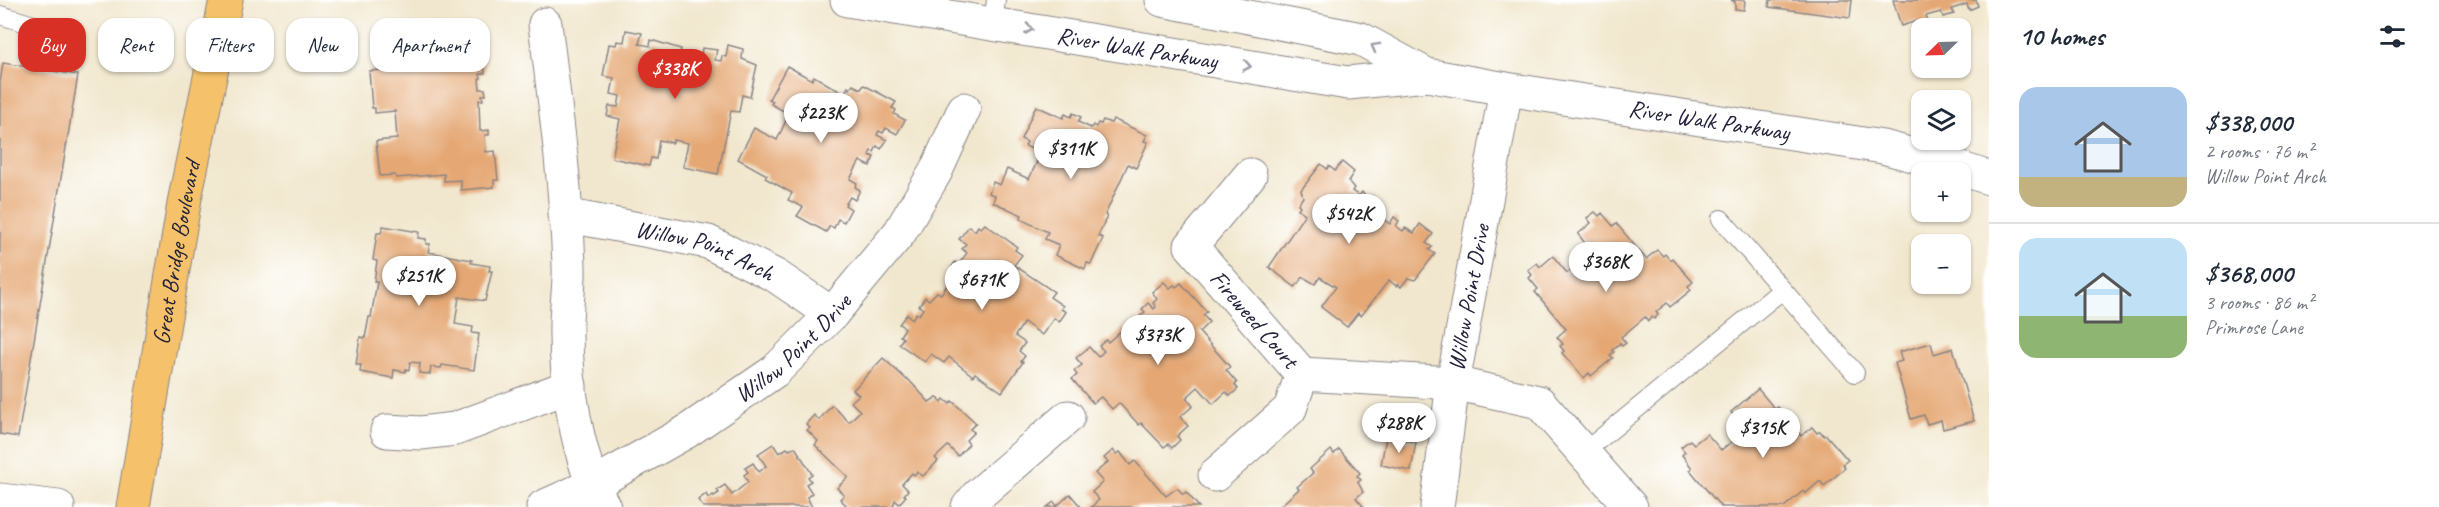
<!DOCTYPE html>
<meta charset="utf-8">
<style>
:root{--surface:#fff;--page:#f2f2f3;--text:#1f2937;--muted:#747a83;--line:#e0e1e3;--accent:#d93025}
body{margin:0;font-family:Caveat,sans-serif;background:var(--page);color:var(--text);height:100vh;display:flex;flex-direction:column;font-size:22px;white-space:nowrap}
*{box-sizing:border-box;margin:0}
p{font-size:20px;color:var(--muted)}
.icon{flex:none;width:33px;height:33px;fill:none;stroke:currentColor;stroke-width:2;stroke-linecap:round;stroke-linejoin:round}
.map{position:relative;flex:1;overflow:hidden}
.details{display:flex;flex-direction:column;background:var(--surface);width:450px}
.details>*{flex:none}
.hud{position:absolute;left:18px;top:18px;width:570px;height:54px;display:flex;gap:12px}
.needle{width:39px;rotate:247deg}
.tools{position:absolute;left:1911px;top:18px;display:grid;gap:12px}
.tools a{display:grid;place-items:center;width:60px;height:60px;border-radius:12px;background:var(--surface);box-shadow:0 2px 4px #0004;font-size:30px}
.price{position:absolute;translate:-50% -51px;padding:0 14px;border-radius:21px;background:#fff;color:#222;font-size:20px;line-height:39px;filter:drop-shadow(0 2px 3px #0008)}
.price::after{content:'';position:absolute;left:50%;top:36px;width:18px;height:14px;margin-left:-9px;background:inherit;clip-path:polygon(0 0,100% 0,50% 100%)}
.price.on{background:var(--accent);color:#fff}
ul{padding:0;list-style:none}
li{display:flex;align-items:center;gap:18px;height:150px;padding:0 30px}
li+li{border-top:2px solid var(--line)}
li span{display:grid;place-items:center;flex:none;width:168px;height:120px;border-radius:18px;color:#555}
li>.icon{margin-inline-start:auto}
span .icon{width:72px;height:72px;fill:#fffc;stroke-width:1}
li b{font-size:26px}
h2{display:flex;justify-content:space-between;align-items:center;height:72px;padding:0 30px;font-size:26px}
.pill{padding:0 21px;border-radius:18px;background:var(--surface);box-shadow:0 2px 4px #0004;font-size:21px;line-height:54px}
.pill.on{background:var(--accent);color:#fff}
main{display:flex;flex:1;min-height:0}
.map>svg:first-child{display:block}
.building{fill:#e5a875}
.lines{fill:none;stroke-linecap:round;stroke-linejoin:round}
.service-casing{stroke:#8a8484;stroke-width:20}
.minor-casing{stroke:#8a8484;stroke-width:35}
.tertiary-casing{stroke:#8a8484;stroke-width:35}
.primary-casing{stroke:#8a8484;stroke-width:35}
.service{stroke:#fff;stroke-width:18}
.minor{stroke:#fff;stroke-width:33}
.tertiary{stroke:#fff;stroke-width:33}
.primary{stroke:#f5c16b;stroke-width:33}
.oneway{stroke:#9c9ca7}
.labels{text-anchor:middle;stroke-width:4.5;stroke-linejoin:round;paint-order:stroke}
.street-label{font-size:24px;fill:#22223b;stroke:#fff}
</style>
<main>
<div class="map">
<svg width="1989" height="507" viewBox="0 0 1989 507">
<rect width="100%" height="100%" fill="#fff"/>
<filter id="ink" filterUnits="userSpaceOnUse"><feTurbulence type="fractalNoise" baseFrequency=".0167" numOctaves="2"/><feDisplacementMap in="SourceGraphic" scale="12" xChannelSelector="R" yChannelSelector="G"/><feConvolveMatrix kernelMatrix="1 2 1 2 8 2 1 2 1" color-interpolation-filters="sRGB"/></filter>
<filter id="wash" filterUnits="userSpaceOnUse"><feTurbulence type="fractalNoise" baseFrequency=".008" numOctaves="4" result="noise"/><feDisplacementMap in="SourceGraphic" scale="24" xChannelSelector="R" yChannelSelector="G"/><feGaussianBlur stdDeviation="1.35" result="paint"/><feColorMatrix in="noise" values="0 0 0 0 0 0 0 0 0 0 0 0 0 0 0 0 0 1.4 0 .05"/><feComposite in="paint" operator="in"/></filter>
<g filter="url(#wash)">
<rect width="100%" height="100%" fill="#f1e7ce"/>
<g id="blocks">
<g class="building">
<path d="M1731 0H1745L1744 10 1735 9V2Z"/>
<path d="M1770 0H1852L1850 18 1769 7Z"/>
<path d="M1893 0H1976L1978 6 1969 10 1967 4 1952 9 1954 14 1943 17 1941 12 1926 16 1929 24 1919 27 1917 21 1901 26Z"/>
<path d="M626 30 642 33 639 44 650 46 651 40 681 49 679 57 700 62 702 48 717 50 715 60 721 61 722 56 726 57 728 45 743 49 742 59 757 65 750 97 742 95 739 112 731 111 718 174 683 167 688 143 673 140V143L659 140 656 159 651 158 649 166 612 158 620 119 607 116 609 106 618 107 620 96 611 94 614 78 603 76 609 44 616 45 617 41 624 42Z"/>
<path d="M478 39V46L483 45 485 73 480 74 481 78 479 79 480 89H485L486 95H482L483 100H479L480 131 489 130V135H485L486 152 495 151 498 180H494V187L461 190V180L444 181V174L396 178 395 175 380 176 376 141 397 139 395 111 375 113V108H372L369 71 395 69 394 65 400 64V60H405L406 64 432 62 431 54 446 53 445 42Z"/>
<path d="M3 63 78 75 18 437 0 434V83Z"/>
<path d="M787 66 812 80 814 76 844 94 848 87 850 89 853 85 861 89 864 85 896 102 892 108 896 110 894 114 905 120 897 134 886 128 883 133 879 131 877 135 887 140 881 149 877 146 874 152 871 151 869 155 874 157 870 166 860 161 850 179 857 183 855 187 860 190 855 200 850 197 845 205 851 209 844 222 838 219 834 228 830 226 826 232 797 216 803 207 788 200 792 193 765 178 767 175 738 159 754 128 777 140 789 114 771 104 773 101 769 99Z"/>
<path d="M1036 106 1063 118 1065 114 1071 117 1073 113 1081 117 1078 122 1091 128 1093 125 1096 127 1098 123 1101 124 1103 120 1111 123 1113 119 1147 135 1144 141 1148 142 1136 168 1128 164 1105 215 1107 216 1098 236 1103 238 1091 264 1087 263 1085 269 1055 255 1059 245 1045 239 1048 232 1020 219 1022 215 993 202 995 196 989 193 993 182 1000 185 1007 169 1029 179 1041 153 1025 146 1027 142 1021 139Z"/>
<path d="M1342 162 1354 172 1348 181 1354 188 1352 191 1359 196 1362 192 1369 201 1372 196 1380 203 1374 212 1390 224 1394 217 1399 221 1396 226 1403 231 1405 228 1414 233 1420 224 1433 234 1426 243 1432 247 1429 250 1435 254 1415 280 1408 278 1401 287 1398 284 1396 286 1389 280 1361 316 1358 313 1347 327 1321 307 1336 287 1320 277 1315 284 1303 277 1295 287 1269 267 1305 214 1298 209 1300 206 1298 204 1303 197 1301 190 1321 164 1327 169 1329 166 1335 171Z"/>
<path d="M1595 212 1599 216 1602 213 1613 226 1616 223 1646 259 1657 250 1663 256 1665 254 1670 260 1672 258 1693 282 1688 286 1691 290 1670 307 1667 303 1656 312 1658 315 1654 319 1652 317 1648 321 1645 317 1621 337 1626 343 1622 346 1620 343 1612 350 1614 352 1610 355 1613 358 1591 376 1589 373 1584 378 1562 353 1564 351 1560 346 1563 344 1557 337 1566 329 1535 292 1538 289 1529 278 1532 275 1528 270 1537 263 1540 267 1553 256 1567 273 1590 255 1581 245 1585 243 1578 234 1591 223 1587 218Z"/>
<path d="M985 224 1017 247 1015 250 1022 255 1014 265 1054 292 1050 297 1063 306 1061 309 1066 312 1059 322 1054 318 1042 335 1024 322 1015 336 1025 343 1019 351 1025 356 1021 361 1023 362 1002 392 975 373 973 376 949 357 944 363 931 354 925 362 899 344 903 338 900 336 905 328 899 324 907 314 912 319 916 313 919 315 923 309 919 306 925 297 929 300 937 292 941 294 958 270 952 267 955 262 958 265 967 253 962 249 966 244 959 239 969 226 975 231 978 226 981 228Z"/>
<path d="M383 226 419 232 418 238 426 239V244H430L428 252 472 260 471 263 490 266 489 271H492L485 301 459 297 457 310 455 324 473 327 472 333 479 334 474 370 442 365 441 368 431 367 430 374 419 373 420 363 410 362 409 370 406 369 405 372 394 370 393 378 360 372 361 365H356L360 337 365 338 369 317H371L377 282H374L377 261 373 260 377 233H381Z"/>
<path d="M1164 282 1170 288 1174 285 1176 287 1181 283 1207 312 1203 315 1209 322 1199 332 1230 367 1226 370 1237 383 1235 385 1238 389 1230 396 1226 392 1213 404 1198 387 1186 398 1193 406 1180 417 1188 426 1177 436 1180 440 1172 448 1168 444 1164 447 1141 423 1139 425 1119 403 1112 409 1101 397 1093 403 1072 379 1077 375 1074 371 1082 365 1076 358 1089 347 1098 357 1104 351 1099 346 1106 340 1108 342 1124 328 1130 335 1144 323 1139 317 1145 312 1142 309 1148 303 1154 309 1156 307 1153 303 1157 299 1152 292Z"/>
<path d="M1931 343 1934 354 1953 348 1974 421 1943 429 1941 420 1927 424 1924 415 1911 419 1895 363 1902 361 1899 352Z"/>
<path d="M883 358 907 380 908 379 929 402 937 397 942 402 944 399 950 404 952 401 976 423 970 429 974 432 966 440 969 444 958 456 948 446 935 458 938 461 923 476 917 472 914 475 912 473 902 484 908 490 904 495 906 496 899 504 895 500 893 507H848L840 499 844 495 837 488 848 477 815 445 818 441 807 430 810 428 806 424 814 415 819 420 832 405 849 422 860 411 851 402 859 395 853 390Z"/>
<path d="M1758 389 1775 409 1778 407 1801 436 1812 427 1817 433 1820 431 1824 436 1826 435 1848 460 1843 464 1845 468 1824 486 1820 481 1805 494 1803 491 1784 507H1721L1690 470 1692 468 1682 455 1685 452 1681 447 1690 440 1694 444 1707 434 1721 450 1734 440 1732 437 1738 432 1733 425 1735 424 1732 420 1735 417 1731 412Z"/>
<path d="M1386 437 1416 442 1411 471 1381 465Z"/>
<path d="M773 444 779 453 787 448 789 450 795 447 812 474 808 477 811 481 806 484 812 493 807 497 812 507H703L698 500 706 494 708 498 713 495 714 496 719 493 717 490 725 485 732 495 748 482 744 475 748 472 745 468 753 463 759 472 766 466 758 454Z"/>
<path d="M1339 449 1360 473 1357 476 1361 480 1358 482 1363 492 1356 498 1364 507H1279L1299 489 1297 487 1313 473 1310 469 1331 450 1334 454Z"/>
<path d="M1113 450 1116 454 1120 452 1130 465 1135 461 1166 496 1177 488 1183 494 1186 492 1199 507H1091L1099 500 1092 492 1103 482 1095 473 1108 462 1104 458Z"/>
<path d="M1070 494 1081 507H1047L1054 502 1057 506Z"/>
</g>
</g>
</g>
<g filter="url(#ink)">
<use href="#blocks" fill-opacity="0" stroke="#8a8484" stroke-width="1.5"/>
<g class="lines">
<g class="service-casing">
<g id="service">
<path d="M0 15 47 29"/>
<path d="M993 23 996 0"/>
<path d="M1721 219 1855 373"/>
<path d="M1584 452 1782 290"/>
</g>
</g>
<g class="minor-casing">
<g id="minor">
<path d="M545 24C555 104 566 185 569 266 570 285 566 305 566 325 565 380 577 460 604 507"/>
<path id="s1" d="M1250 175 1191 246 1302 374 1453 383 1539 402 1631 507"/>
<path id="s2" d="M564 215 708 242 776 276 832 314"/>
<path d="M387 431 421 433 455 429 570 386"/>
<path d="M1215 475 1290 409 1302 374"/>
<path d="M0 500 58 507"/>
<path id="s3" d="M543 507 592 485 686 432 775 371 832 314 900 232 936 171 964 109"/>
<path d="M968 507 977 496 1068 417"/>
<path id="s4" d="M1437 507 1453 383 1506 89"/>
</g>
</g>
<g class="tertiary-casing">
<g id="tertiary">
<path id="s5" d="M847 0 1348 83 1427 75 1506 89 1883 147 1950 165 1989 178"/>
<path d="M1162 0 1361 39 1427 75"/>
</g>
</g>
<g class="primary-casing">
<g id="primary">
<path id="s6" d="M133 507 185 198 226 0"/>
</g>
</g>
<use href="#service" class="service"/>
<use href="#minor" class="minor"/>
<use href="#tertiary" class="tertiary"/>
<use href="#primary" class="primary"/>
</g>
<defs><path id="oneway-chevron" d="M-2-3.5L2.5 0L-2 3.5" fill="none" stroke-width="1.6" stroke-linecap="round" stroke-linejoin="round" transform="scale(1.5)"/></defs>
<g class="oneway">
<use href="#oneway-chevron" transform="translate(1029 29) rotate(9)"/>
<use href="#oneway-chevron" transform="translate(1375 47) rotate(-151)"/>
<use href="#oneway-chevron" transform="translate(1247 66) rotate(10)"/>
</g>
</g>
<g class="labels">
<g class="street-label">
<text dy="8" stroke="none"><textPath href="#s5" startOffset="294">River Walk Parkway</textPath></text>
<text dy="8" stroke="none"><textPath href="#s5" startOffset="873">River Walk Parkway</textPath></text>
<text dy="8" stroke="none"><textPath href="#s6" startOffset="258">Great Bridge Boulevard</textPath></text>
<text dy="8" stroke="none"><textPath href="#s2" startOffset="146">Willow Point Arch</textPath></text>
<text dy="8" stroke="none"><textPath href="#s4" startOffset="212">Willow Point Drive</textPath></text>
<text dy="8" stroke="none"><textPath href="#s1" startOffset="189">Fireweed Court</textPath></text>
<text dy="8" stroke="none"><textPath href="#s3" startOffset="298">Willow Point Drive</textPath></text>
</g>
</g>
</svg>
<div class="tools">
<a><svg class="needle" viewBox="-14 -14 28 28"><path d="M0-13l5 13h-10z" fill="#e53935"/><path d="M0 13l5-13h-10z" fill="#747a83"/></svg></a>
<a><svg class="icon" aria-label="layers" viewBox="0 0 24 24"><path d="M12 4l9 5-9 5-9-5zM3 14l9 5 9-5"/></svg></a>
<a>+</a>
<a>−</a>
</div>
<b class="price on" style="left:675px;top:100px">$338K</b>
<b class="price" style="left:821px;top:144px">$223K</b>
<b class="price" style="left:1071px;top:180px">$311K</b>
<b class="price" style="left:1349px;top:245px">$542K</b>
<b class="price" style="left:1606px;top:293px">$368K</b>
<b class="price" style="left:419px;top:307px">$251K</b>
<b class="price" style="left:982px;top:311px">$671K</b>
<b class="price" style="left:1158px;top:366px">$373K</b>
<b class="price" style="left:1399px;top:454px">$288K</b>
<b class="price" style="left:1763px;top:459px">$315K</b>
<div class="hud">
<a class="pill on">Buy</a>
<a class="pill">Rent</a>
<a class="pill">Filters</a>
<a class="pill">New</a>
<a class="pill">Apartment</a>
</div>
</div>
<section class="details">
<h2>10 homes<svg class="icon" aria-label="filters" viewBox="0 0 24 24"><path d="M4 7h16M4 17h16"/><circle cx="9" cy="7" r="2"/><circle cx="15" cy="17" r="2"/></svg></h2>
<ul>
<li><span style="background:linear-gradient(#a9c7e8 75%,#c2b280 0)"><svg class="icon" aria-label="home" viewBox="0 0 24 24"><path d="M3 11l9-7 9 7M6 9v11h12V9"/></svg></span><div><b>$338,000</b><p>2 rooms · 76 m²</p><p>Willow Point Arch</p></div></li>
<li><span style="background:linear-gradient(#bfe0f5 65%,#8fb573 0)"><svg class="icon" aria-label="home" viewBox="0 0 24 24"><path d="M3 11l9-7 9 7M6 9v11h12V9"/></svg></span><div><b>$368,000</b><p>3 rooms · 86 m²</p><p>Primrose Lane</p></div></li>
</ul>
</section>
</main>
